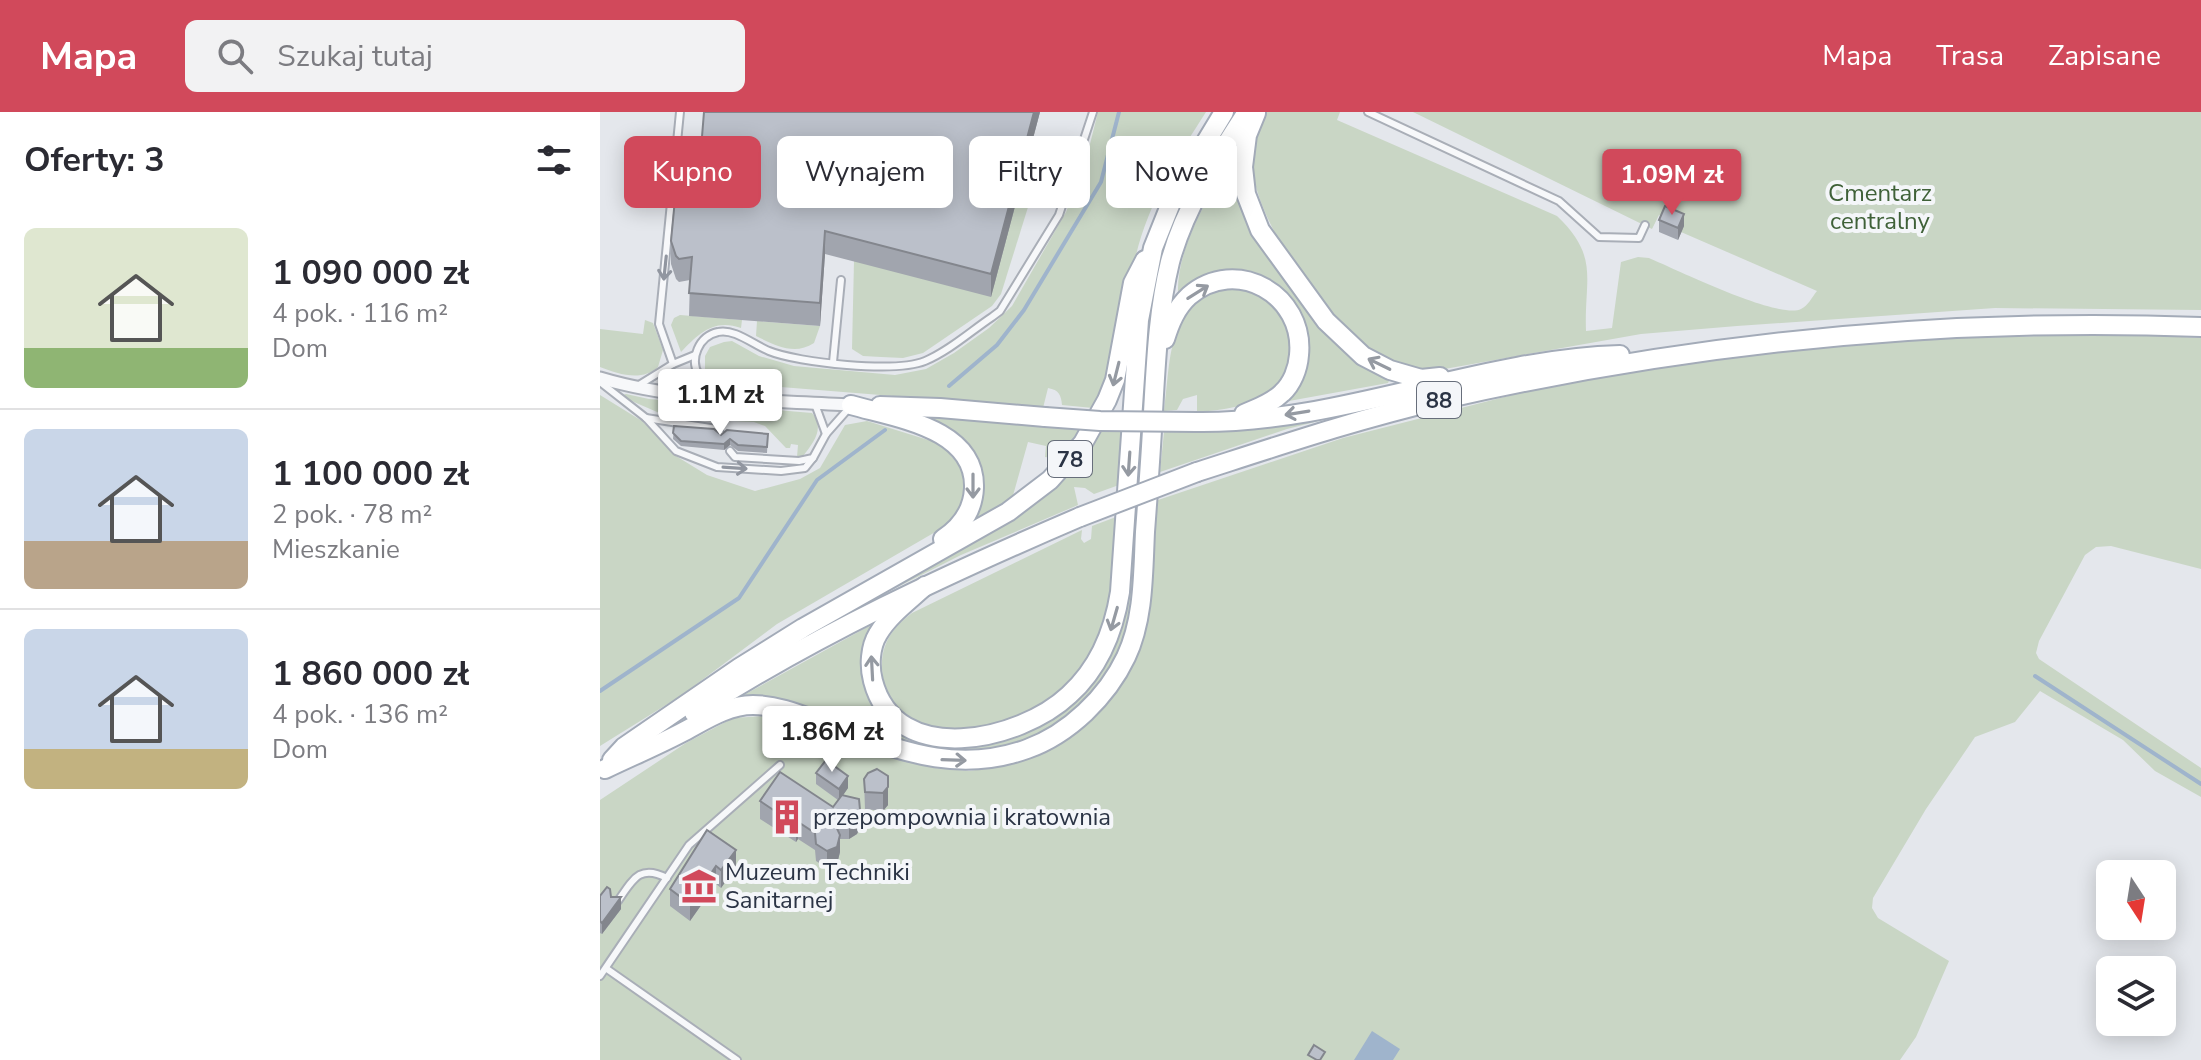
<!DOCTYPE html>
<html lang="pl">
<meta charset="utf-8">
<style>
:root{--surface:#fff;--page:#f2f2f3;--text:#2b2b33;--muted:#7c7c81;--line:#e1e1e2;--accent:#d1495b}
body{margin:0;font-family:"Nunito Sans",sans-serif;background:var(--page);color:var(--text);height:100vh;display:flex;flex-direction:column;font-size:30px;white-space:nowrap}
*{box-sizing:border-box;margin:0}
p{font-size:26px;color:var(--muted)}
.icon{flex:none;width:44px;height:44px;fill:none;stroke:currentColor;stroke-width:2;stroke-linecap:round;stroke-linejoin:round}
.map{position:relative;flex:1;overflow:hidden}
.panel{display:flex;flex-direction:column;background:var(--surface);width:600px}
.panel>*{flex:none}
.banner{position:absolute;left:24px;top:24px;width:760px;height:72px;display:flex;gap:16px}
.needle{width:52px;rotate:168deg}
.tools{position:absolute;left:1496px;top:748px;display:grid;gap:16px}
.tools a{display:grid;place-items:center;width:80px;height:80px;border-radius:12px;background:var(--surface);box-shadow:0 4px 20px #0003;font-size:40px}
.price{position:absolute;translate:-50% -68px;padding:0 18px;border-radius:8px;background:#fff;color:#222;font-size:26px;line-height:52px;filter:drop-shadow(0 2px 4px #0008)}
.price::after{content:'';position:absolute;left:50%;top:48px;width:24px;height:18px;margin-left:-12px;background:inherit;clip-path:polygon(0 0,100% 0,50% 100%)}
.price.selected{background:var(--accent);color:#fff}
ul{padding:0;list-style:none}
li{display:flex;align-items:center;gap:24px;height:200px;padding:0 24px}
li+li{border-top:2px solid var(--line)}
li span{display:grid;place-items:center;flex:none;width:224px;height:160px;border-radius:12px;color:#555}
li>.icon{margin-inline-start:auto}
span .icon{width:96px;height:96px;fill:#fffc;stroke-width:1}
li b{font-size:34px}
h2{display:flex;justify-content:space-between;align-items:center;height:96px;padding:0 24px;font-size:34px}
.chip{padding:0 28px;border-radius:12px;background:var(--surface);box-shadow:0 4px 20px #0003;font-size:28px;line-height:72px}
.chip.selected{background:var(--accent);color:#fff}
header{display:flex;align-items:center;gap:48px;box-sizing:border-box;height:112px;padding:0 40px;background:var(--accent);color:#fff}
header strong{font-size:38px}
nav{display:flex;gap:44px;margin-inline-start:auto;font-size:28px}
.search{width:560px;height:72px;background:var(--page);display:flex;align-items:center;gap:20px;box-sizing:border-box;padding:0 28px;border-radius:12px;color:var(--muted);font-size:30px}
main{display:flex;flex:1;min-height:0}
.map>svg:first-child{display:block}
.green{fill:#c9d6c5}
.water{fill:#9fb4cc}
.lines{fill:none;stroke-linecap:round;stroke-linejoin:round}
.stream{stroke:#9fb4cc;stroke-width:4}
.lane-casing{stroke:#a9aeb7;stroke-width:10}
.street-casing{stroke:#a9aeb7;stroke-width:15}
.primary-casing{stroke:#a3abb8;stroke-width:22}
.lane{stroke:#f7f8fa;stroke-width:6}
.street{stroke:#f7f8fa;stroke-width:11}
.primary{stroke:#fff;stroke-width:18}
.primary-bridge-casing{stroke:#a3abb8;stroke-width:22;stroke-linecap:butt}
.primary-bridge{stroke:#fff;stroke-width:18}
.wall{fill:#a1a5ae}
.shaded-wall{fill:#83868d}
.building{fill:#bbc0ca;stroke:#83868d;stroke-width:2}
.oneway{stroke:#9196a0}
.oneway2{stroke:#959aa2}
.labels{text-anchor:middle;stroke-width:8;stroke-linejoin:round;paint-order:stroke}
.shield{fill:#f4f6f9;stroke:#676e7b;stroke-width:2}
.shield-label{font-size:22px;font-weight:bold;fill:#2b3445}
.park-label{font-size:24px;fill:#3f6138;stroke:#f4f6f9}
.poi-label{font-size:24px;fill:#2b3445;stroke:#f4f6f9;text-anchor:start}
</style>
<header>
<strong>Mapa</strong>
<div class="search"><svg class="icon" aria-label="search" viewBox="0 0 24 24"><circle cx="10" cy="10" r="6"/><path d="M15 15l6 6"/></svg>Szukaj tutaj</div>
<nav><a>Mapa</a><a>Trasa</a><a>Zapisane</a></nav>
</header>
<main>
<section class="panel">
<h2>Oferty: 3<svg class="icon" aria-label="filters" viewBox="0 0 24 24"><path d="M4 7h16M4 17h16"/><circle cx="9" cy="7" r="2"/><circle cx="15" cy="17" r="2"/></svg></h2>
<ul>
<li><span style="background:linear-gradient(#dfe7d0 75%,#8fb573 0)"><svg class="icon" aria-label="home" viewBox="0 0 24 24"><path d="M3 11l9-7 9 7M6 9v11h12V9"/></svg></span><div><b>1 090 000 zł</b><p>4 pok. · 116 m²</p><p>Dom</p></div></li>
<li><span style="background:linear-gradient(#c9d6e8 70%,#b9a48a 0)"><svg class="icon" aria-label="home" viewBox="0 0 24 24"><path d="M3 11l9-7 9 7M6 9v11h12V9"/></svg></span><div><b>1 100 000 zł</b><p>2 pok. · 78 m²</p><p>Mieszkanie</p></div></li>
<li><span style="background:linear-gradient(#c9d6e8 75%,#c2b280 0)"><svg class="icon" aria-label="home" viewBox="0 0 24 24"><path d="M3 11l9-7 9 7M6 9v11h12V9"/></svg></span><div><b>1 860 000 zł</b><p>4 pok. · 136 m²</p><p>Dom</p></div></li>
</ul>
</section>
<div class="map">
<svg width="1601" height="948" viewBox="0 0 1601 948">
<rect width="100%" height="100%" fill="#e4e7ec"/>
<g class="green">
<path d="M498 0H606C577 45 549 90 536 143 523 194 520 250 493 296L462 293C461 283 459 278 448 276L443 296 120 270 105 258V244L110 235 124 230 132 229 159 244 194 254 295 263 326 257 354 241 389 216 412 194 466 100 486 48Z"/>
<path d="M634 0H643L575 121 531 503C506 594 438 647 342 641 316 639 269 621 242 613 209 604 174 597 142 584L271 513 272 516C269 529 263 544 263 558 263 568 267 578 271 587 298 649 391 642 440 614 470 597 488 573 508 545L547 214 562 135 590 70Z"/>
<path d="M665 0H740L737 8 957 104C1000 145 984 167 986 219L1012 216 1021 150 1038 145 1049 146C1075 157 1179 208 1201 197 1208 194 1212 185 1217 179L1081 120 1083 114 1059 103 1052 117 813 0H1601V198L1395 196 1137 214 1041 222 822 261C811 258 797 257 786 252 737 227 658 114 653 59 651 39 658 19 665 0Z"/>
<path d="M632 44H637L659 126 788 264 790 267 788 271 689 289 688 285C697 273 705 262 708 247 713 213 688 164 650 162 637 161 593 179 578 183 576 135 609 85 632 44Z"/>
<path d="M417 88 429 92 401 182 392 194 323 241 303 246 281 245 263 244 252 237 254 149Z"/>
<path d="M622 176C675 174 716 231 678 273 659 294 623 298 597 300V283L583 287 577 298 564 299C571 249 566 195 622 176Z"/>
<path d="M80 203 142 208 141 216C114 206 98 222 81 240L71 213 74 206Z"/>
<path d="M45 208 53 211 63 238 58 255C42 270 18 262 0 255V217L43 222Z"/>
<path d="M157 209 220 214 214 231C194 244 175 233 156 224Z"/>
<path d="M1529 222 1601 226V457L1511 434 1496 435 1485 443 1439 529 1436 541 1439 547 1601 656V685L1555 659 1523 628 1440 579 1415 610 1375 625 1326 697 1273 786 1272 796 1278 806 1349 849 1316 925 1300 948H0V688L86 631 133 606 166 604 199 610 307 650 335 656 369 659 409 653 454 635 479 616 546 510 558 388 743 326 983 265 1148 242 1247 232 1357 226Z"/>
<path d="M26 282 49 287 212 301C225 316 214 330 203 344L197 345 198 333 191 332 190 336H186L165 314 154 310 71 306 27 287 23 283Z"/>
<path d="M0 283 42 309 76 344 107 363 155 379 200 367 220 356 245 313 267 309 341 332 363 358 364 386 355 404 337 419 177 512 82 583 0 634Z"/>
<path d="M798 289 687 317 560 360 564 320C643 318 720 302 798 289Z"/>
<path d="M332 303 484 317C472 331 464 347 445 345L446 334 428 330 412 387 377 406C378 394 385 378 383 364 378 328 348 313 317 305Z"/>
<path d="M501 318 523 320 519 373 494 382 485 376 474 375 478 393 361 443 242 503 381 423 490 331Z"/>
<path d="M516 405C514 445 514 487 499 525 488 553 467 578 441 594 394 622 285 637 282 557 281 532 292 516 312 501L482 418 481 427 484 431 491 427 492 414Z"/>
</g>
<path class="water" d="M772 919 800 937 793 948H754Z"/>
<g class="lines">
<g class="stream">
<path d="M349 274 397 233 424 198 501 70 519 0"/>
<path d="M1435 564 1601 672"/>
<path d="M0 579 139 486 217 368 285 318"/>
</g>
<g class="lane-casing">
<g id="lane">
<path d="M768 0 959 89 999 125 1039 126 1045 113"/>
<path d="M233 250 241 168"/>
<path d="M73 252 59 212 80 0"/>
<path d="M0 270 46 306 76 339 117 355 181 359 205 356 213 346"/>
<path d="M39 273 73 252 95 243"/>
<path d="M121 284C113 278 104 272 99 263 89 247 99 224 118 220 134 216 154 233 169 239 198 251 296 261 325 249 349 239 371 219 392 205L400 199 459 103 493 0"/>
<path d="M215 292 226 322"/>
<path d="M46 306 117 317 121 323"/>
<path d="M130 339 135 345 199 349 213 346 226 322 249 296"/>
<path d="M18 789C33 767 40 752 67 766"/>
<path d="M7 857 137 948"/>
<path d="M0 864 89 733 180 653"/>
</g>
</g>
<g class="street-casing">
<path id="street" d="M0 266C80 290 168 288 251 293"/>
</g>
<g class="primary-casing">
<g id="primary">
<path d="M656 1 647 23 643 55 646 82 660 118 726 209 763 244 790 258 821 267 840 265"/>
<path d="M565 227C570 211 576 196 589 184 636 143 705 183 699 243 698 257 692 272 682 281 671 292 657 296 644 302"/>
<path d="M251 293C296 306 376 316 374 376 373 398 361 415 343 427"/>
<path d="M280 294 340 296 445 305"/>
<path d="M596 310C740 312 877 247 1020 243"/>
<path d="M597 360C678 334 758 307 840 288 1090 231 1345 205 1601 215"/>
<path d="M325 474C310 488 289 503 278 522 270 535 269 554 273 569 296 657 420 629 469 583 499 556 514 518 520 480L539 208 553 136 575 81 624 0"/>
<path d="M94 601C216 523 347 462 480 405"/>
<path d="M12 648 24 635 139 556 203 516 408 400 450 368 483 331 507 288 515 268 533 171 545 148"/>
<path d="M5 657C30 645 56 634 81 621 104 609 127 593 153 593 177 593 201 603 223 611 293 635 352 664 427 637 469 622 507 585 526 545 544 507 543 461 545 420 548 380 551 340 553 300 556 249 558 199 570 150 584 97 617 46 647 0"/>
</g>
</g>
<use href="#lane" class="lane"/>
<use href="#street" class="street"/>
<use href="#primary" class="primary"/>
<g class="primary-bridge-casing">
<g id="primary-bridge">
<path d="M445 305 500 309 596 310"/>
<path d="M480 405 597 360"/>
</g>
</g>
<use href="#primary-bridge" class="primary-bridge"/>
</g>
<g class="wall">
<path d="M104 0H440L391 185 225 142 220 214 89 204 90 168 79 170 76 167 71 152V129L101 37Z"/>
<path d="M1059 108 1084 114 1078 128 1059 120Z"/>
<path d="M74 314 121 323 168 322 167 341 138 339 130 333 124 338 81 334 73 327Z"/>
<path d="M277 657 288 693 283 699 265 697 264 667Z"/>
<path d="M216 661 248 676 243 683 260 715 257 722 249 727H240V740L237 752 227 756 216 749 215 738 198 727 196 730 160 707V689L233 695 238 688 216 672Z"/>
<path d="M107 718 136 755 121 776 116 772 90 809 70 794V777Z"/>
<path d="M0 784 11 785 21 797 2 822 0 821Z"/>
</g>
<g class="shaded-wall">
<path d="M434 0H440L391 185V162Z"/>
<path d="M1084 102V114L1078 128V116Z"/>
<path d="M225 119V142L220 214V191Z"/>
<path d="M130 327V333L124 338V332Z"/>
<path d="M248 664V676L239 689V677Z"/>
<path d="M288 675V693L283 699V681Z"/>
<path d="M260 698V715L257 722 249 727V709Z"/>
<path d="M198 710V727L196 730V713Z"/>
<path d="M240 723V740L237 752 227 756V739Z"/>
<path d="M136 738V755L121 776V758Z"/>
<path d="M116 754V772L90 809V792Z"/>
<path d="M21 785V797L2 822V811Z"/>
</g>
<g class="building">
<path d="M104 0H434L391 162 225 119 220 191 89 181 92 145 79 147 76 144 71 129 80 35 101 37Z"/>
<path d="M1065 94 1084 102 1078 116 1059 108Z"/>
<path d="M74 314 114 317 121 323 127 318 168 322 167 335 138 333 130 327 124 332 81 329 73 321Z"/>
<path d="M226 648 248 664 239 677 216 661Z"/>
<path d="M277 657 288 664V675L283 681 265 680 264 667 268 661Z"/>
<path d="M180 660 233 695 242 683 259 687 260 698 257 705 249 709 234 710 240 723 237 735 227 739 216 732 215 721 198 710 196 713 160 689Z"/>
<path d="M107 718 136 738 121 758 116 754 90 792 70 777Z"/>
<path d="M7 775 10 777 11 785H21L2 811 0 809V784Z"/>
<path d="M714 933 725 940 720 948H717L708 943Z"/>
</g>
<defs><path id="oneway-shaft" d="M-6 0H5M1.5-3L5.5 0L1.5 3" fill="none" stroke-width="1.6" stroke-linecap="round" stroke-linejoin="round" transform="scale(2)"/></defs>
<g class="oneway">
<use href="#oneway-shaft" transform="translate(65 156) rotate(96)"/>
<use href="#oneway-shaft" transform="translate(135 356) rotate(4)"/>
</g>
<g class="oneway2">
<use href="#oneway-shaft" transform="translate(598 180) rotate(-32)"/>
<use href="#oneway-shaft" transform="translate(779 252) rotate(-154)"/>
<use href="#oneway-shaft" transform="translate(516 262) rotate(104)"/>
<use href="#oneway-shaft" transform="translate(697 301) rotate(171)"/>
<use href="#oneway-shaft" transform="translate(529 352) rotate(94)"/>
<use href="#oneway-shaft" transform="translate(373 374) rotate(90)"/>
<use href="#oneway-shaft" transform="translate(514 507) rotate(106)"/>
<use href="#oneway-shaft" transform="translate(272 556) rotate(-93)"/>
<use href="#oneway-shaft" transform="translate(354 648) rotate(2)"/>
</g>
<defs>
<g id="building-bare" transform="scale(2.76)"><path d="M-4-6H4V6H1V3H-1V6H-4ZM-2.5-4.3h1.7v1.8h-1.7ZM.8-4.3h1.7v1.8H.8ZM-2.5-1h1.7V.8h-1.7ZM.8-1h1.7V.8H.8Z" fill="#d1495b" stroke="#f4f6f9" stroke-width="2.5" paint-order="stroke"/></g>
<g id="museum-bare" transform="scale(2.76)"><path d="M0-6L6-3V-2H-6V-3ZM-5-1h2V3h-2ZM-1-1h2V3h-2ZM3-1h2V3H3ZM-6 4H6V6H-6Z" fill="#d1495b" stroke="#f4f6f9" stroke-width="2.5" paint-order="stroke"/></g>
</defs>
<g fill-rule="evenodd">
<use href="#building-bare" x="187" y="705"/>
<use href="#museum-bare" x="99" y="774"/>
</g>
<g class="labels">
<g class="shield">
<rect x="817" y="270" width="44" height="36" rx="6"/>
<rect x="448" y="329" width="44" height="36" rx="6"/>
</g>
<g class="shield-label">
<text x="839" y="296">88</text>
<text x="470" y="355">78</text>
</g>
<g class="park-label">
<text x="1280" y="89">Cmentarz<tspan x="1280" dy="28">centralny</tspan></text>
</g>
<g class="poi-label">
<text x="213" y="713">przepompownia i kratownia</text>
<text x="125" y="768">Muzeum Techniki<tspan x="125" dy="28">Sanitarnej</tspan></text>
</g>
</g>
</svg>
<div class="tools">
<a><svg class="needle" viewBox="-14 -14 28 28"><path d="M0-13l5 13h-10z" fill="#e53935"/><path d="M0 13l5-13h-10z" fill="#7c7c81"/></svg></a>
<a><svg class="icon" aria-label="layers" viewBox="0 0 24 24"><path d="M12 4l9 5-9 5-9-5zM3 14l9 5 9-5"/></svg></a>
</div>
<b class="price selected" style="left:1072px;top:105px">1.09M zł</b>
<b class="price" style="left:120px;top:325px">1.1M zł</b>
<b class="price" style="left:232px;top:662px">1.86M zł</b>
<div class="banner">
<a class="chip selected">Kupno</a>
<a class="chip">Wynajem</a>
<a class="chip">Filtry</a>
<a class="chip">Nowe</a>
</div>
</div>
</main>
